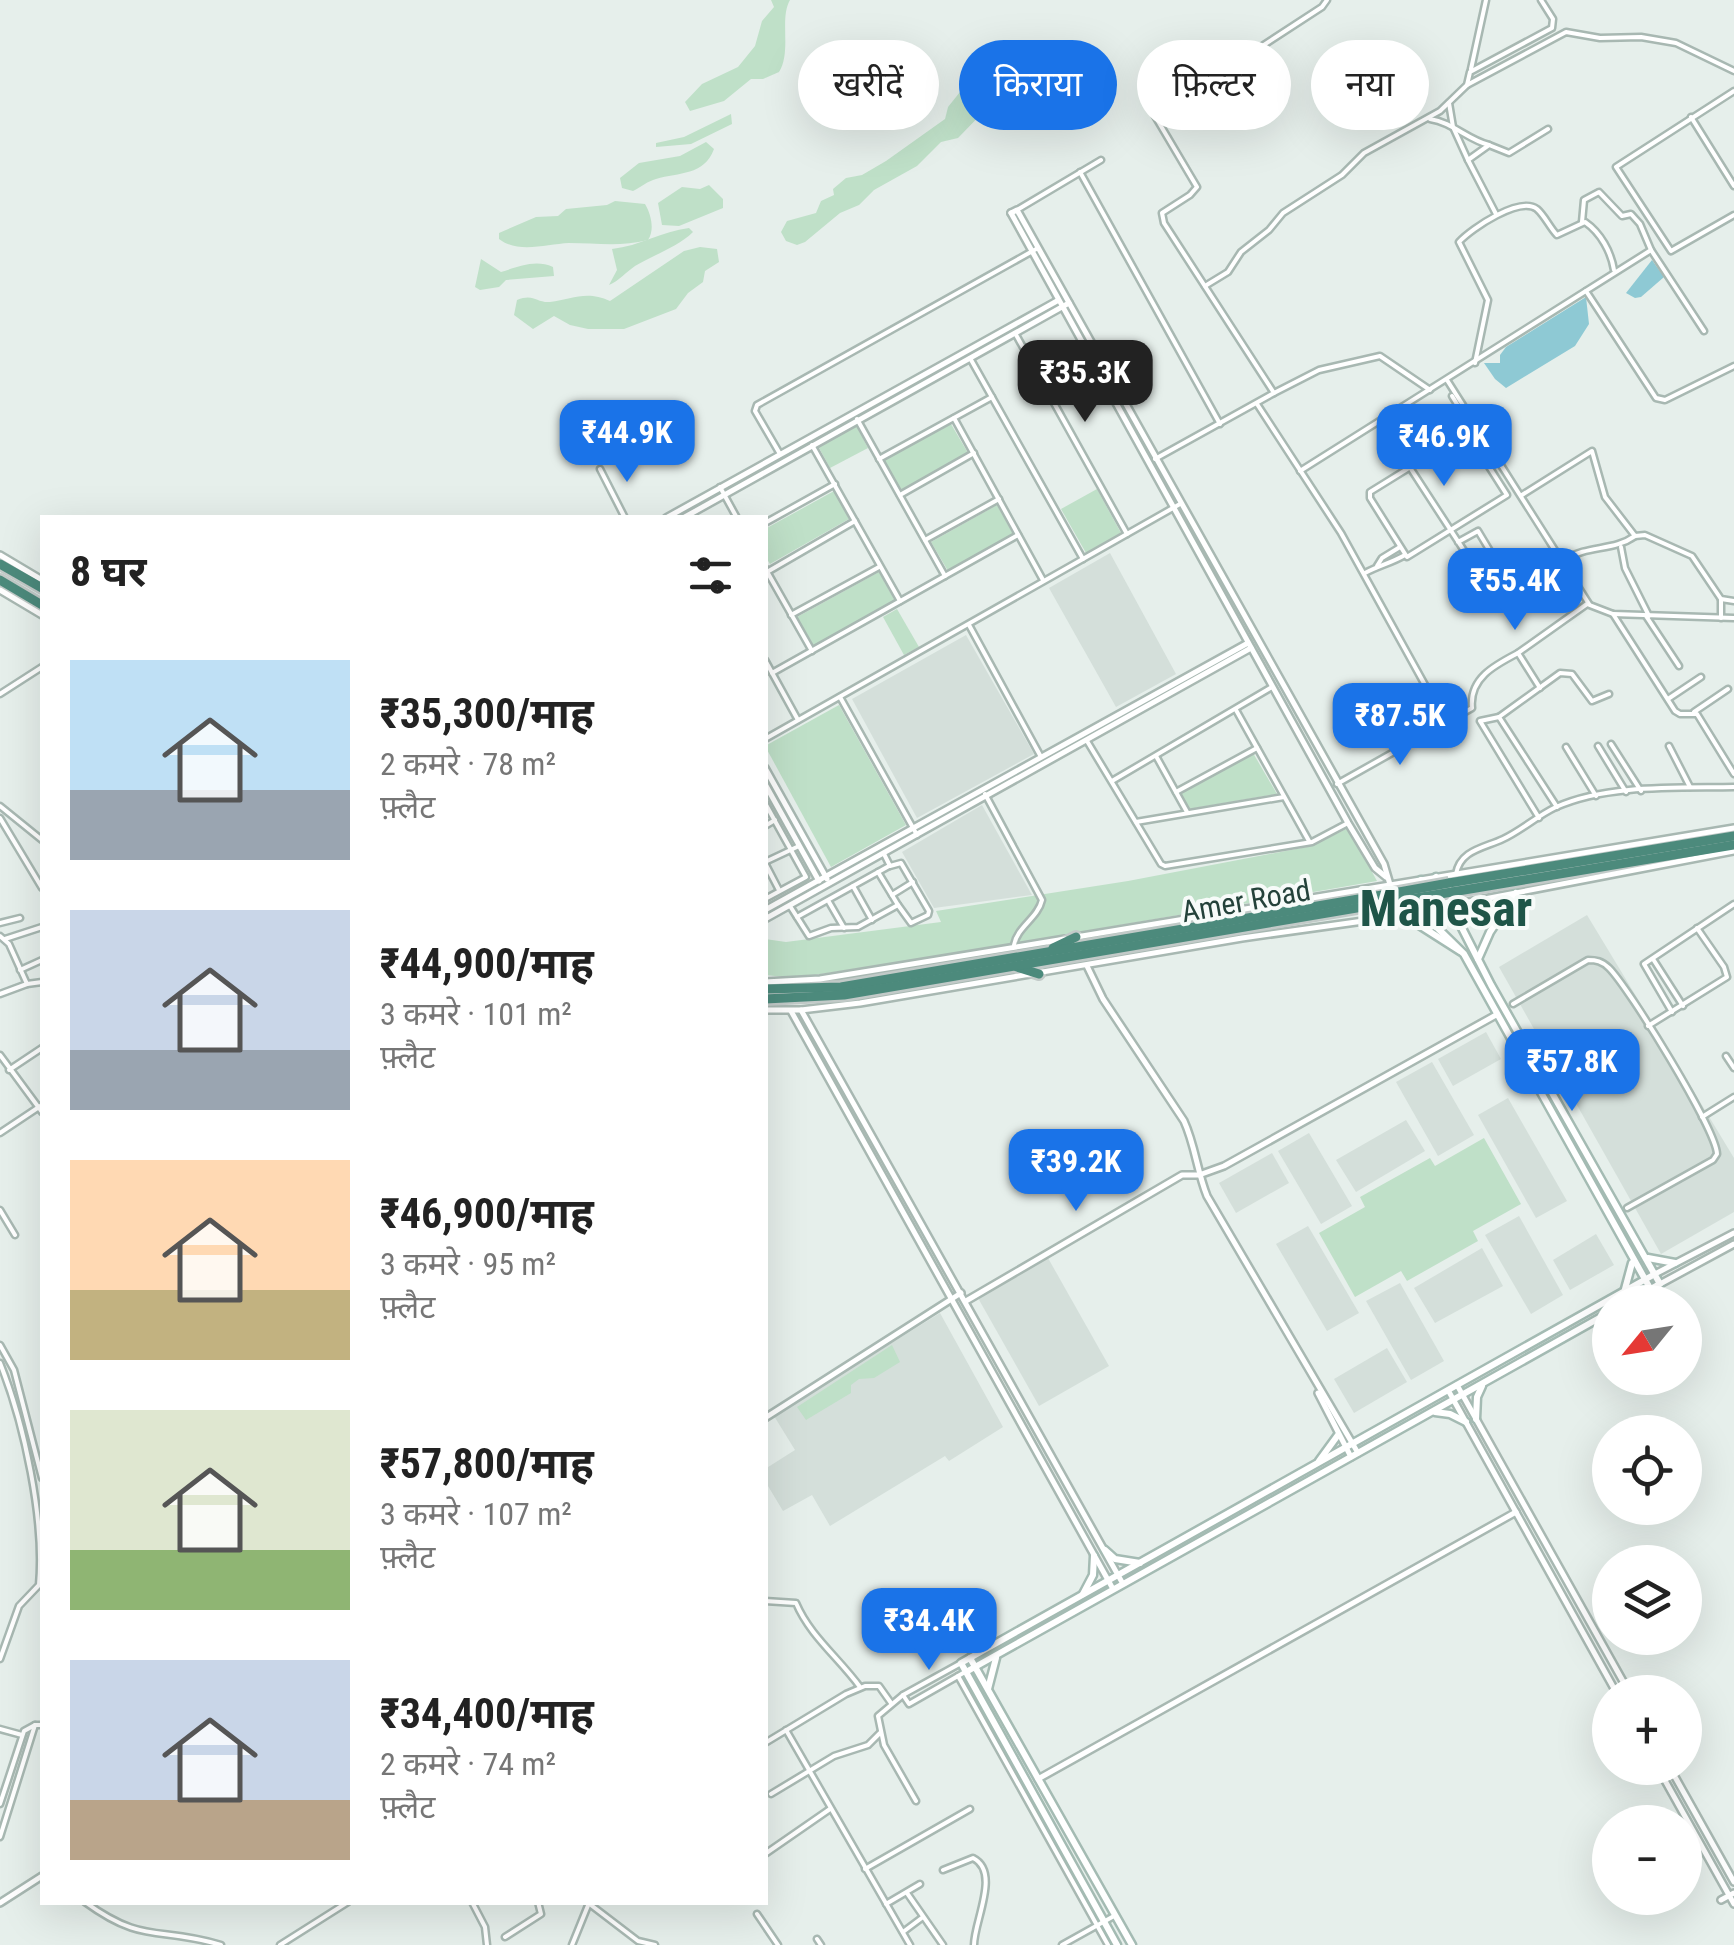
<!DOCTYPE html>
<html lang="hi">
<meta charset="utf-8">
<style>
:root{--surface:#fff;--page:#f6f6f6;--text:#222;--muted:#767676;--accent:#1a73e8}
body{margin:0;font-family:"Roboto Condensed","Noto Sans Devanagari",sans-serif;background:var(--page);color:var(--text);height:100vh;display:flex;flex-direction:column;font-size:38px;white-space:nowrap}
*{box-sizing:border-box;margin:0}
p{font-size:32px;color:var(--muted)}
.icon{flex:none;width:55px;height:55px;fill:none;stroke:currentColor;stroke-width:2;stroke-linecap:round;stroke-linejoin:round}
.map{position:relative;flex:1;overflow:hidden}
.side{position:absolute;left:40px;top:515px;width:728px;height:1390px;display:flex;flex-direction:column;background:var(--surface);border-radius:0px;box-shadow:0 10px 40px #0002}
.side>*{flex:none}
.banner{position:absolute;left:798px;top:40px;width:785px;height:90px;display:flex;gap:20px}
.needle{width:65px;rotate:240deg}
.buttons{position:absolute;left:1592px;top:1285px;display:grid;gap:20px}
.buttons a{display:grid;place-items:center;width:110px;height:110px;border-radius:50%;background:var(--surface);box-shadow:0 10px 40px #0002;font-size:50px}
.price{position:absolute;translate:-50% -85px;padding:0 22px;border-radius:20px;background:var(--accent);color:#fff;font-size:32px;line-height:65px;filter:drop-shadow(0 2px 5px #0008)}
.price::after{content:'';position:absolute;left:50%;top:60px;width:30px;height:22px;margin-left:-15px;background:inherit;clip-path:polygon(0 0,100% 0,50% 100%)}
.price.active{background:#222;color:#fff}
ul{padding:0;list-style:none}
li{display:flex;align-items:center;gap:30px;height:250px;padding:0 30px}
li span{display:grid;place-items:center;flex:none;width:280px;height:200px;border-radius:0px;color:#555}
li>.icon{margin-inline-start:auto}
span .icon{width:120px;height:120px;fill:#fffc;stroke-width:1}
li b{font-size:42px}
h2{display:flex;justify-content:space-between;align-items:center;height:120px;padding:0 30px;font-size:42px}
.chip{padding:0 35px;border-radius:45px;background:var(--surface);box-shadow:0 10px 40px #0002;font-size:35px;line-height:90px}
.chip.active{background:var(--accent);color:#fff}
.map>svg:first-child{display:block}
.built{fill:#d4dfda}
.green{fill:#bfe0c8}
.water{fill:#8ec9d4}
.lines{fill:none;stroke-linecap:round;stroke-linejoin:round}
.minor-casing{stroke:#a8b8b2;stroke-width:9}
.tertiary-casing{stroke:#a8b8b2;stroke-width:10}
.secondary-casing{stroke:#a4bbb3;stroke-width:11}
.trunk-casing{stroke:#c2cac8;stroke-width:14}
.minor{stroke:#fff;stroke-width:4}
.tertiary{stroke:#fff;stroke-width:5}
.secondary{stroke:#fff;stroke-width:6}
.trunk{stroke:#4c8a7c;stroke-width:9}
.trunk-bridge-casing{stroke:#c2cac8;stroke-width:14;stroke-linecap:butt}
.trunk-bridge{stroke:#4c8a7c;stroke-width:9}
.labels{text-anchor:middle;stroke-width:8;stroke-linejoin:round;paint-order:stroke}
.street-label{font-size:30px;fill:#24423a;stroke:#f7fbf9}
.town-label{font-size:50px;font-weight:bold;fill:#1f5548;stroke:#f7fbf9}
</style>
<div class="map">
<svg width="1734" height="1945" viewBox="0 0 1734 1945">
<rect width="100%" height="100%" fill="#e6efeb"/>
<g class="built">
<path d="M1110 553 1176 674 1116 707 1049 588Z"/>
<path d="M966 635 1034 754 917 818 852 699Z"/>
<path d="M982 805 1032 895 934 908 902 852Z"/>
<path d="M1587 915 1734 1158V1212L1661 1254 1499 967Z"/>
<path d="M1486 1032 1501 1059 1453 1086 1438 1059Z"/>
<path d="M1432 1062 1474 1135 1438 1156 1396 1082Z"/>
<path d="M1508 1098 1567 1201 1536 1218 1478 1115Z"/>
<path d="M1406 1120 1425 1151 1356 1192 1336 1160Z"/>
<path d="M1309 1133 1352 1206 1321 1224 1278 1151Z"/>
<path d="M1272 1153 1289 1183 1236 1213 1219 1183Z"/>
<path d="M1519 1216 1563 1295 1531 1314 1485 1235Z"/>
<path d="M1308 1226 1359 1313 1327 1331 1276 1244Z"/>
<path d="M1596 1234 1614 1265 1570 1290 1553 1260Z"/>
<path d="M1482 1248 1503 1286 1435 1323 1414 1288Z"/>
<path d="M1048 1258 1109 1366 1039 1406 978 1298Z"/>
<path d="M1400 1283 1444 1361 1411 1380 1366 1301Z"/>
<path d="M940 1313 1003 1427 949 1461 945 1456 830 1526 812 1495 783 1511 765 1481V1469L795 1450 774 1416Z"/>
<path d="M1387 1348 1407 1382 1354 1413 1334 1379Z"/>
</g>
<g class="green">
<path d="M771 0H790C779 19 792 51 779 72L763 79H751L724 101 690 111 685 102 702 84 738 67 755 46 762 21 774 7Z"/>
<path d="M980 78 992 89 990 105 958 138 941 142 917 166 874 190 859 205 840 213 805 242 797 245 786 241 781 232 787 221 816 213 821 201 834 195 833 189 846 178 862 175 886 161 945 119 948 107 960 92Z"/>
<path d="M731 114 732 124 691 144 656 147V143L684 137Z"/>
<path d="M706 142 714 149C704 176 679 172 656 179 648 181 641 187 633 191L622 188 620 178 639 163 680 156Z"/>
<path d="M709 185 723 199V208L679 226 662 225 658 203 682 187 700 189Z"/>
<path d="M615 201 645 204C651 214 655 230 648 240 621 247 596 243 569 243 547 244 518 254 499 239V233L536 217 558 216 566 209 607 205Z"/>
<path d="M689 228 693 232C678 247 653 255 635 266 626 272 619 281 609 285L617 270 612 249C640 246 662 231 689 228Z"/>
<path d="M700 247 717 249 719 262 705 271 703 282 688 293 676 309 624 329H588L570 325 554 316 533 329 514 315 517 300C534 293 536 303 550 302 572 299 587 290 610 301L684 251Z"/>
<path d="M481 259 501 272C518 267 535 259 553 267L554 276 506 280 499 287 480 290 475 287Z"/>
<path d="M951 424 968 453 901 490 884 460Z"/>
<path d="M856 425 868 448 830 468 818 446Z"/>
<path d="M1097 489 1121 533 1086 553 1061 509Z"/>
<path d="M834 491 849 519 770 564 765 556V529Z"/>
<path d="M997 505 1013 534 948 571 931 542Z"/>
<path d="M879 572 895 601 814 646 797 617Z"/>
<path d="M897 609 919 647 904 655 883 617Z"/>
<path d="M839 705 906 825 831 867 765 746Z"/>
<path d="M1253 753 1277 794 1189 809 1180 793Z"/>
<path d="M1348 828 1377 881 958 953 795 978 765 975V939L786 942 941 922 936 911 1128 881 1312 846Z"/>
<path d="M1484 1138 1521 1204 1473 1231 1478 1241 1407 1281 1401 1271 1355 1297 1319 1233 1365 1207 1360 1197 1430 1158 1435 1166Z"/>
<path d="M892 1345 900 1362 874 1378 859 1379 851 1385V1393L806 1420 797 1407Z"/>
</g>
<g class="water">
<path d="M1652 260 1664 277 1641 297 1635 298 1626 293Z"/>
<path d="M1586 297 1589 324 1575 346 1506 388 1495 379 1484 363H1500V355L1506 347Z"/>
</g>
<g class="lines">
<g class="minor-casing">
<g id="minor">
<path d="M1471 69 1486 0"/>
<path d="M1467 85 1566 32 1600 38 1641 37 1676 43 1734 71"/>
<path d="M1734 91 1616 167 1671 251 1734 215"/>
<path d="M1449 103 1453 127 1468 160"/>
<path d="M1691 117 1734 186"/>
<path d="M1430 119C1452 122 1468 140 1489 145"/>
<path d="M1080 172 1220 424"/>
<path d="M1017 210 1101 160"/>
<path d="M1496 214 1468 160 1489 145 1509 153 1548 129"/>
<path d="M1651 250 1704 331"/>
<path d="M1205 286 1228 272 1241 252 1269 230 1283 213 1342 175 1364 153 1440 111 1467 85 1470 72 1552 28 1553 19 1541 0"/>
<path d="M1586 291 1656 398 1665 400 1734 366"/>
<path d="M1015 333 1127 534"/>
<path d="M970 358 1083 559"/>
<path d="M1475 363 1488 300 1459 242C1472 228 1520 196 1537 209 1545 216 1550 228 1557 235L1585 222C1601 233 1611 252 1614 270"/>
<path d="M1447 380 1589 604"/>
<path d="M1274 393 1319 370 1380 356 1430 390"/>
<path d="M1452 396 1468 422 1467 432"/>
<path d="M1257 404 1341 533 1446 723"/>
<path d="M954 418 1043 580"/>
<path d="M857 419 945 576"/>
<path d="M1467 432 1507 495 1407 557 1370 498V492Z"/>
<path d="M812 445 900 601"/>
<path d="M780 454 755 411 757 405 1038 248"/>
<path d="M879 459 992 397"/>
<path d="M1155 459 1274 393 1164 223 1162 213 1190 195 1197 187 1155 116 1322 7 1327 0"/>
<path d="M1409 466 1474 566 1493 556 1478 531 1458 542"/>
<path d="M600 469 625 518"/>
<path d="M1300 471 1651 250 1640 224 1631 214 1622 216 1599 192 1584 200 1582 222"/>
<path d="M720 487 737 518"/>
<path d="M900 495 974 453"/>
<path d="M1522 495 1592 451 1605 497 1635 536 1645 535 1692 556 1721 599 1734 601"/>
<path d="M765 523 835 484"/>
<path d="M925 540 999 499"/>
<path d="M1621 547 1625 568 1649 616"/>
<path d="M1565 559C1589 545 1614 551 1635 536"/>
<path d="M1377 566 1382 558 1400 547"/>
<path d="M765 568 812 651"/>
<path d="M767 572 855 521"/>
<path d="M1365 573C1378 566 1391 563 1405 555"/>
<path d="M1613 614 1675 711 1680 714H1697L1734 774"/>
<path d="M791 615 879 567"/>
<path d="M1646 616 1679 666"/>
<path d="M1721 618V599"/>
<path d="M969 625 1041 757"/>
<path d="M765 660 798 720"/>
<path d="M772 673 1018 535"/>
<path d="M1540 688 1518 653 1587 604 1613 614 1734 618"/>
<path d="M0 694 42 667"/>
<path d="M840 697 917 835"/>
<path d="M1668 699 1701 677"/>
<path d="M1236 710 1309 841"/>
<path d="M1694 712 1728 689"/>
<path d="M1499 717 1480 721 1539 818"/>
<path d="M765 739 1180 504"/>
<path d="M1087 741 1161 864 1165 866 1312 842 1348 823"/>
<path d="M1611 744 1641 791"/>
<path d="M1598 746 1626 792"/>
<path d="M1669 746 1690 787"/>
<path d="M1566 747 1596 796"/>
<path d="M1156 756 1187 812"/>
<path d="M1112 781 1272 687"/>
<path d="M1337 784 1472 708C1469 678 1495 665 1518 653"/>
<path d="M1176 792 1257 748"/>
<path d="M985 794 1042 900C1038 918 1017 927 1014 945"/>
<path d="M765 803 806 877 765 899"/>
<path d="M0 806 42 840"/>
<path d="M1557 807 1499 717 1560 673 1572 674 1592 701 1609 694"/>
<path d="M0 818 42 888"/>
<path d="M1136 822 1284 797"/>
<path d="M765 826 775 820"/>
<path d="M765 862 799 846"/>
<path d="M765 863 779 890"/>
<path d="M878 872 898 905"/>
<path d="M1456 874C1460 850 1484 848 1503 839 1522 830 1537 816 1556 807 1607 784 1679 788 1734 787"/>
<path d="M853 886 872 920"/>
<path d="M892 895 913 882"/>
<path d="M829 902 844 928"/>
<path d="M790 906 809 936 831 928 858 927 898 905 911 923 928 915 929 911 901 863 890 866 884 854"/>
<path d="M797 917 889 866"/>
<path d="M0 923 20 918"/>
<path d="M0 936 9 944 27 984 42 982"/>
<path d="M5 939 42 927"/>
<path d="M1653 959 1683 1006"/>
<path d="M20 970 42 960"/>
<path d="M0 994 27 984"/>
<path d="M1513 1004 1588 960C1596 960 1602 961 1609 968 1629 988 1716 1129 1717 1154L1713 1160 1627 1208"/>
<path d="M1672 1012 1644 964 1734 904"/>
<path d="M1648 1026 1727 977 1724 967 1697 928"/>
<path d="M0 1055 42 1112"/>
<path d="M1726 1056 1734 1068"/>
<path d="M9 1070 42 1048"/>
<path d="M1702 1117 1734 1097"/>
<path d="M0 1133 42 1105"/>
<path d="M0 1210 15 1235"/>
<path d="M0 1345 14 1370 42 1478"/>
<path d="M0 1363C24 1423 45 1520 39 1585L19 1606 0 1659"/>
<path d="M765 1601 796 1603C810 1636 839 1658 860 1687"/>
<path d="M958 1676 1108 1945"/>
<path d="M903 1695 909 1704 965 1672"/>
<path d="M0 1729 22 1735"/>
<path d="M786 1730 910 1945"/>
<path d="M765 1743 846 1694 865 1686H879L891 1703"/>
<path d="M771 1794 834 1756 868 1745 880 1733"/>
<path d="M916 1801 884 1745 878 1716 903 1695 961 1663"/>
<path d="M0 1804 24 1731 35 1725H42"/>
<path d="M0 1837 35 1725"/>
<path d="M765 1854 830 1809"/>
<path d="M865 1869 970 1809"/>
<path d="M943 1870 973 1858C1001 1872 974 1921 974 1945"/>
<path d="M907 1893 943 1945"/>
<path d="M85 1902C144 1945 158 1926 221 1945"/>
<path d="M472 1902 485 1927 487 1945"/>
<path d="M587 1902 638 1941 655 1945"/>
<path d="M886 1904 920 1884"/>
<path d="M757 1914 778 1945"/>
<path d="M903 1932 923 1917"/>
<path d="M505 1937 541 1914 538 1902"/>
<path d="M817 1939 821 1945"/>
<path d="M280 1945 348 1902"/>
<path d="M572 1945 589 1903"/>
<path d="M1062 1945 1114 1916"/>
</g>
</g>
<g class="tertiary-casing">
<g id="tertiary">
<path d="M1011 213 1017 210 1384 864 1391 888"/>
<path d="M1011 213 1348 823 1375 868 1386 877"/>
<path d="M666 518 1057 301"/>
<path d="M683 518 1069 303"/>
<path d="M0 555 42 580"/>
<path d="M0 590 42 615"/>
<path d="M765 768 827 879"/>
<path d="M765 784 819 881"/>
<path d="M765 910 1248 643"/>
<path d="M765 919 1251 648"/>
<path d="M1076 937 1734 828"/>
<path d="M1087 966 1103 999 1184 1121C1195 1145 1197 1171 1207 1196L1358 1453"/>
<path d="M765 982 820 979 1065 939"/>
<path d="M765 1010H801L860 1003 1242 938 1385 918 1734 851"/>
<path d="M801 1010 1123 1584"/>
<path d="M791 1011 1113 1589"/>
<path d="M1655 1274 1734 1233"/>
<path d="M1660 1284 1734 1244"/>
<path d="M966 1301 1182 1175H1199L1224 1166 1496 1015"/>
<path d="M1457 1385 1629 1692"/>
<path d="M1448 1390 1616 1692"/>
<path d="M1318 1393 1351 1457"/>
<path d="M765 1418 961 1293"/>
<path d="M1658 1768 1734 1904"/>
<path d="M1670 1768 1734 1882"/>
<path d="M1038 1779 1516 1512"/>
<path d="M1721 1900 1734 1893"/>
<path d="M0 1903 42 1876"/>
</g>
</g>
<g class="secondary-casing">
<g id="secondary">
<path d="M1436 877 1491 985 1660 1284 1627 1302"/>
<path d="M1421 880 1420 911 1464 954 1651 1290"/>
<path d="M1402 914 1460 951"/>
<path d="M1478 959 1490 932 1516 893"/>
<path d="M1648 1258 1675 1263"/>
<path d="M1625 1289 1632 1263"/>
<path d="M1435 1412 1450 1414 1466 1422"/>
<path d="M1476 1419 1477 1397 1482 1386"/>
<path d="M1319 1461 1338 1435"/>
<path d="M1105 1550 1115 1559 1140 1563"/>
<path d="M1083 1594 1093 1575 1094 1556"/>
<path d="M970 1658 1132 1945"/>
<path d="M966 1672 1610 1312"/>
<path d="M988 1689 996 1658"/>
<path d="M1117 1945 961 1663 1655 1274"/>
</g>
</g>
<g class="trunk-casing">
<g id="trunk">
<path d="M0 564 42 588"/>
<path d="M0 580 42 605"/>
<path d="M1449 883 1734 836"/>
<path d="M1452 892 1734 845"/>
<path d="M1053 948 1076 937"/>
<path d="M1017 967 1039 974"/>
<path d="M765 989 841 987 1388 894"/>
<path d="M765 999 844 995 1392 902"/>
</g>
</g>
<use href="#minor" class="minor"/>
<use href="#tertiary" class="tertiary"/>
<use href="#secondary" class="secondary"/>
<use href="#trunk" class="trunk"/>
<g class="trunk-bridge-casing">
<g id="trunk-bridge">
<path d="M1388 894 1449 883"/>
<path d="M1392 902 1452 892"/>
</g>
</g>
<use href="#trunk-bridge" class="trunk-bridge"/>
</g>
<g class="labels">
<g class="street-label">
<text transform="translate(1246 901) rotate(-10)" y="10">Amer Road</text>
</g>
<g class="town-label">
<text x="1446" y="926">Manesar</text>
</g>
</g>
</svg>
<div class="buttons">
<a><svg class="needle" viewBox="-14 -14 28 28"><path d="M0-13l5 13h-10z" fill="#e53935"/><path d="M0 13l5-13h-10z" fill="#767676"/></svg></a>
<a><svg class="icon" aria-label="locate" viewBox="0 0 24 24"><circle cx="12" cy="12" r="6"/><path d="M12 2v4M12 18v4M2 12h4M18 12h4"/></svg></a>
<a><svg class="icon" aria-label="layers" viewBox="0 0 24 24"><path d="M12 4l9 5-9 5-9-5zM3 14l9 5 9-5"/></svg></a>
<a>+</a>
<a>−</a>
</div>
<b class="price active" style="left:1085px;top:425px">₹35.3K</b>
<b class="price" style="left:627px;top:485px">₹44.9K</b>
<b class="price" style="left:1444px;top:489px">₹46.9K</b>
<b class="price" style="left:1515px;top:633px">₹55.4K</b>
<b class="price" style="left:1400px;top:768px">₹87.5K</b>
<b class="price" style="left:1572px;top:1114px">₹57.8K</b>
<b class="price" style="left:1076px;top:1214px">₹39.2K</b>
<b class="price" style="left:929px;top:1673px">₹34.4K</b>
<div class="banner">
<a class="chip">खरीदें</a>
<a class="chip active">किराया</a>
<a class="chip">फ़िल्टर</a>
<a class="chip">नया</a>
</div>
<section class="side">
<h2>8 घर<svg class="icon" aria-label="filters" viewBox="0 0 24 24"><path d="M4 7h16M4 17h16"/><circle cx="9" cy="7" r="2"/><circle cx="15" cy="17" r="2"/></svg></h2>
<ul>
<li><span style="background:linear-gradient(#bfe0f5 65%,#9aa5b1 0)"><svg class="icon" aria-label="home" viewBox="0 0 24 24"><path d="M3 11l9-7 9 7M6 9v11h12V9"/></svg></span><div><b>₹35,300/माह</b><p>2 कमरे · 78 m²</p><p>फ़्लैट</p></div></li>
<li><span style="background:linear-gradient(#c9d6e8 70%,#9aa5b1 0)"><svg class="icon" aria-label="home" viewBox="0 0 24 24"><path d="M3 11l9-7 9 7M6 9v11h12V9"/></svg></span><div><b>₹44,900/माह</b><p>3 कमरे · 101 m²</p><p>फ़्लैट</p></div></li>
<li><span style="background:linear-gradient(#ffd9b3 65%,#c2b280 0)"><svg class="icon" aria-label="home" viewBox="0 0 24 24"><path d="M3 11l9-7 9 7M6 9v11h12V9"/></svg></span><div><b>₹46,900/माह</b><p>3 कमरे · 95 m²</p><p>फ़्लैट</p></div></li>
<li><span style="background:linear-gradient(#dfe7d0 70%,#8fb573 0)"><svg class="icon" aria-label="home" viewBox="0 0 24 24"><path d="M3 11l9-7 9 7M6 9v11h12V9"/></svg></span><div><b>₹57,800/माह</b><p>3 कमरे · 107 m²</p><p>फ़्लैट</p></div></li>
<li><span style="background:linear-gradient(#c9d6e8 70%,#b9a48a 0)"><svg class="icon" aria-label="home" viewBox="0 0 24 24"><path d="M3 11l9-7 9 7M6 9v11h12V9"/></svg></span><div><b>₹34,400/माह</b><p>2 कमरे · 74 m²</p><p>फ़्लैट</p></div></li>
</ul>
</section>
</div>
